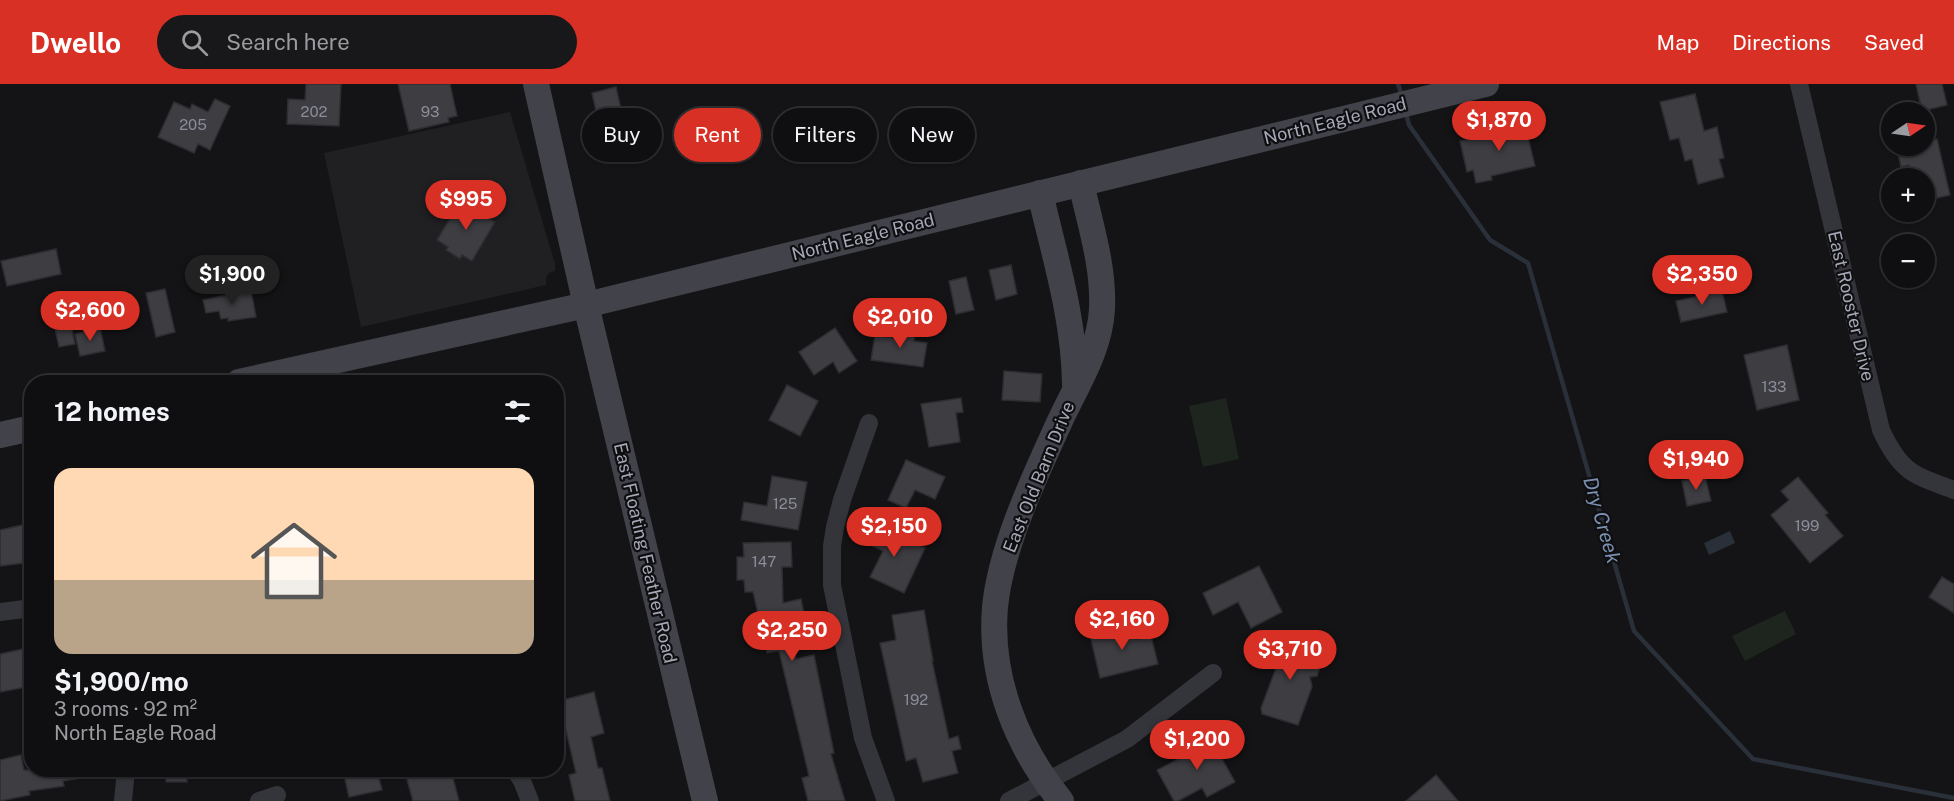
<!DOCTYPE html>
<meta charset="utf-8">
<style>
:root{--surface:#0f0e10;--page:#181719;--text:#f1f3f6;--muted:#9b9c9f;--line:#2f2e30;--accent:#d93025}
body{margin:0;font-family:"Public Sans",sans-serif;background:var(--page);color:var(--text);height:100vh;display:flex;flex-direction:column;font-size:22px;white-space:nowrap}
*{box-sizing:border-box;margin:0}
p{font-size:20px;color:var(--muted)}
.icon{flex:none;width:33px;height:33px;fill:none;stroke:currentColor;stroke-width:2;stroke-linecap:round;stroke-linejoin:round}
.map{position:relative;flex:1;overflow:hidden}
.panel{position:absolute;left:24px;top:291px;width:540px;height:402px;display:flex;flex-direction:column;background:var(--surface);border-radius:24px;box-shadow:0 2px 4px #0004,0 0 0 2px var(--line)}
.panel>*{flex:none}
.hud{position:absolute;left:582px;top:24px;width:570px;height:54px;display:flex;gap:12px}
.needle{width:39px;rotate:77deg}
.tools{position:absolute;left:1881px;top:18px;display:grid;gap:12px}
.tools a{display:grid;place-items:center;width:54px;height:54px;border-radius:50%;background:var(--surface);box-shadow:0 2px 4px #0004,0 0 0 2px var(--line);font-size:30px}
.price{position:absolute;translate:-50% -51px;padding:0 14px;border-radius:21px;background:var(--accent);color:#fff;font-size:20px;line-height:39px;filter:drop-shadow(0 2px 3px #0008)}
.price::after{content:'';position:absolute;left:50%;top:36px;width:18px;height:14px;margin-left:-9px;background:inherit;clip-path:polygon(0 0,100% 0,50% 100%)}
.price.on{background:#222;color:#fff}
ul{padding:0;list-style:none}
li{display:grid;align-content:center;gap:12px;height:318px;padding:0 30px}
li+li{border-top:2px solid var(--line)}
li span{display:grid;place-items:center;height:186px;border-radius:18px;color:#555}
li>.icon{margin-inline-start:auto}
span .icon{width:108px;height:108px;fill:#fffc;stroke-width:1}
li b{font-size:26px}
h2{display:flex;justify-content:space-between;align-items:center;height:72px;padding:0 30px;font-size:26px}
.pill{padding:0 21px;border-radius:27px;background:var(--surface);box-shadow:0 2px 4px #0004,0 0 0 2px var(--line);font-size:21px;line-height:54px}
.pill.on{background:var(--accent);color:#fff}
header{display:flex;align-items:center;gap:36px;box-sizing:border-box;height:84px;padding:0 30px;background:var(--accent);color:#fff}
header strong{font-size:28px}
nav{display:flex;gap:33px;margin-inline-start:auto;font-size:21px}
.search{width:420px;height:54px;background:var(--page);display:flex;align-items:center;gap:15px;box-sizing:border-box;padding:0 21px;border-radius:33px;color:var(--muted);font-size:22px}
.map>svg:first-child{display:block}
.built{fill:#201f22}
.green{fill:#1e251f}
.water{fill:#2a3039}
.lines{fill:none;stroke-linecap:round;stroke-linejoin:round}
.stream{stroke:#2a3039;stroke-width:4.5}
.building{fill:#3e3d42;stroke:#2e2d31;stroke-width:1.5}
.street{stroke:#34353a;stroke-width:18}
.secondary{stroke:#42434a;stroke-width:26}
.labels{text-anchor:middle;stroke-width:4.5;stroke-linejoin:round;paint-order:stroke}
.number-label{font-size:15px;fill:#8b8d99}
.street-label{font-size:18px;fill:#a5a8b6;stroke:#0f0e10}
.water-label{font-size:20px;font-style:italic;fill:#7b91b2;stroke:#0f0e10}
</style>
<header>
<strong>Dwello</strong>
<div class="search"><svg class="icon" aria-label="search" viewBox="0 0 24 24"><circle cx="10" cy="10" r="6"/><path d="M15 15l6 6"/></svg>Search here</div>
<nav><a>Map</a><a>Directions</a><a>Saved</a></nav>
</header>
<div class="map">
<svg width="1954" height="717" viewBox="0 0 1954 717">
<rect width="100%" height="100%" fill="#141315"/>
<path class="built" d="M510 28 555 180V187L549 189 546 194V201L361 243 324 69Z"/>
<g class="green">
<path d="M1226 314 1239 375 1203 383 1189 322Z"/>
<path d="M1785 527 1796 550 1745 577 1732 552Z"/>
</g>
<path class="water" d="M1730 447 1735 459 1709 471 1704 459Z"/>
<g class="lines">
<g class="stream">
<path d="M1398 0 1402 12"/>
<path d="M1406 29 1409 41 1490 156 1528 179 1634 547 1753 675 1954 714"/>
</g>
</g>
<g class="building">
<path d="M306 0H341L339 42 287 40 288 15 305 16Z"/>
<path d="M398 0H450L457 32 448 34 449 38 409 47Z"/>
<path d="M1916 0H1942L1947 21 1922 27Z"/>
<path d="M616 3 623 34 599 40 592 9Z"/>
<path d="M1695 10 1704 47 1717 43 1724 74 1719 75 1724 93 1698 100 1692 75 1685 77 1679 54 1670 56 1660 18Z"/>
<path d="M215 15 230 22 210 66 198 60 194 69 158 53 174 18 190 25 192 20 208 28Z"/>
<path d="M1530 35 1533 48 1527 49 1535 82 1491 92 1492 96 1476 99 1473 86 1467 88 1460 57 1502 48 1500 42Z"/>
<path d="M1937 55 1950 111 1924 117V94H1912L1909 81 1901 83 1897 64 1909 62H1924V58Z"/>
<path d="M460 117 471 123 473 119 487 128 485 132 495 138 472 177 462 171 460 175 446 166 448 163 437 156Z"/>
<path d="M56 165 61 190 7 202 1 177Z"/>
<path d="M1011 181 1017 210 996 216 989 186Z"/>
<path d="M966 193 974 226 956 230 949 197Z"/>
<path d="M165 205 175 248 156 253 146 209Z"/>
<path d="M251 206 256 233 228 237V234L221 235 219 227 206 229 203 216Z"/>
<path d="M1722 207 1727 228 1681 238 1676 217Z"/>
<path d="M70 236 75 260 59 263 54 240Z"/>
<path d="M100 244 105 267 80 272 75 250Z"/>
<path d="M835 244 857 277 839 289 833 278 814 291 799 268Z"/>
<path d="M895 245 915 248 914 257 927 259 923 283 871 276 875 251 894 254Z"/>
<path d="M1787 261 1799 316 1757 326 1744 271Z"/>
<path d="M1004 287 1042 290 1040 318 1002 316Z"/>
<path d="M787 301 818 317 800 352 769 336Z"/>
<path d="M961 314 963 328 956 329 960 358 929 363 921 320Z"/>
<path d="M906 376 945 393 935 415 915 406 906 424 888 416Z"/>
<path d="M772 392 807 398 798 446 741 436 744 418 767 422Z"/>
<path d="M1705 392 1711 417 1687 422 1682 397Z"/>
<path d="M1798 393 1828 429 1825 431 1843 452 1810 479 1771 431 1789 416 1781 407Z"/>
<path d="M32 439V478L0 482V446Z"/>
<path d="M872 440 925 464 904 509 870 493 883 467 864 458Z"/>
<path d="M791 458 792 483H782L783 519 801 515 806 539 789 543 796 575 814 571 834 669 831 670 845 717H808L802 694 809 692 779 567 767 569 753 508H745L744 496H737V473H744L743 459Z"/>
<path d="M1259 482 1282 528 1251 544 1238 518 1213 531 1203 509Z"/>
<path d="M1942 493 1954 500V529L1929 513Z"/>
<path d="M924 526 933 577H932L949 655 958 652 961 665 952 667 958 689 923 698 916 674 906 677 880 559 896 556 892 531Z"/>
<path d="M1133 541 1136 555 1151 552 1158 580 1100 594 1090 551Z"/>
<path d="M1296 550 1300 569 1322 578 1317 592 1310 593 1312 603 1298 641 1262 630 1261 624 1276 584 1271 554Z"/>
<path d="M28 564 32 581V602L0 608V570Z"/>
<path d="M594 608 604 649 591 653 598 684H602L610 717H575L569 691 576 689 559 617Z"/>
<path d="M1206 646 1235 698 1207 713 1202 704 1178 717H1174L1157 686 1196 666 1190 655Z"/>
<path d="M21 671 24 686H86L87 693 63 697 64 702 29 707 30 711 0 717V676Z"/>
<rect x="166" y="686" width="21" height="12"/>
<path d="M343 686H377L382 706 349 713Z"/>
<path d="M432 686H451L459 717H413L406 692Z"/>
<path d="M1436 691 1458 717H1406Z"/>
</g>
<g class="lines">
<g class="street">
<path d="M1799 0 1881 346C1900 387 1912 391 1954 406"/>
<path d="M869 339 842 416 835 443 832 462V501L863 654 886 717"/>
<path d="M0 528 32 524"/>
<path d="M515 686 522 697 530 717"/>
<path d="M123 717 126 686"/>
<path d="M259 717 277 711"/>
<path d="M1009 717 1127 655 1213 589"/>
</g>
<g class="secondary">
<path d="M536 0 586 221 705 717"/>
<path d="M1040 109C1055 174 1074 233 1075 300"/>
<path d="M239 298 586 221 1486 0"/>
<path d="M0 351 32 344"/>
<path d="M1061 717C1017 663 989 594 995 523 1001 463 1034 394 1059 339 1076 302 1100 266 1102 225 1104 182 1090 140 1081 99"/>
</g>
</g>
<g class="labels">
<g class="number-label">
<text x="314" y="33">202</text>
<text x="430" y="33">93</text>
<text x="193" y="46">205</text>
<text x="1774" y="308">133</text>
<text x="785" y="425">125</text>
<text x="1807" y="447">199</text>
<text x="764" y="483">147</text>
<text x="916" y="621">192</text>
</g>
<g class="street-label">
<text transform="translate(1335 37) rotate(-14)" y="6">North Eagle Road</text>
<text transform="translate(863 153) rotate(-14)" y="6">North Eagle Road</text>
<text transform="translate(1851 222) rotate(77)" y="6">East Rooster Drive</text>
<text transform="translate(1039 393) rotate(-68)" y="6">East Old Barn Drive</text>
<text transform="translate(645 469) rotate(77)" y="6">East Floating Feather Road</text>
</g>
<g class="water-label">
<text transform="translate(1602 436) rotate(74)" y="7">Dry Creek</text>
</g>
</g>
</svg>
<div class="tools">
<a><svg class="needle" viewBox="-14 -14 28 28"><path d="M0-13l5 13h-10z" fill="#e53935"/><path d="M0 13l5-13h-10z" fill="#9b9c9f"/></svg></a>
<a>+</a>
<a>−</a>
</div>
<b class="price" style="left:1499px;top:68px">$1,870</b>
<b class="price" style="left:466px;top:147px">$995</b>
<b class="price on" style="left:232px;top:222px">$1,900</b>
<b class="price" style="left:1702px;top:222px">$2,350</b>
<b class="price" style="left:90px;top:258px">$2,600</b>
<b class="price" style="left:900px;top:265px">$2,010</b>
<b class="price" style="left:1696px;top:407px">$1,940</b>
<b class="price" style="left:894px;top:474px">$2,150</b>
<b class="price" style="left:1122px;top:567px">$2,160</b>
<b class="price" style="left:792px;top:578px">$2,250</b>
<b class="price" style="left:1290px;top:597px">$3,710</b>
<b class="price" style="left:1197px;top:687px">$1,200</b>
<div class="hud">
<a class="pill">Buy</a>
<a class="pill on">Rent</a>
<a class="pill">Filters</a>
<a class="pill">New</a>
</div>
<section class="panel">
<h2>12 homes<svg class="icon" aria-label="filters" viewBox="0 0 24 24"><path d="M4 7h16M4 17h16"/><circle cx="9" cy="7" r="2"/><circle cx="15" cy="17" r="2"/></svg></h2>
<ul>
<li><span style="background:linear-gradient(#ffd9b3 60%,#b9a48a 0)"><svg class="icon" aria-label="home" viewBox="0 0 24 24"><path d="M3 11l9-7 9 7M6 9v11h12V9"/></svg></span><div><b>$1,900/mo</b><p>3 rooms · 92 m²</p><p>North Eagle Road</p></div></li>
</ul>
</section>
</div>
